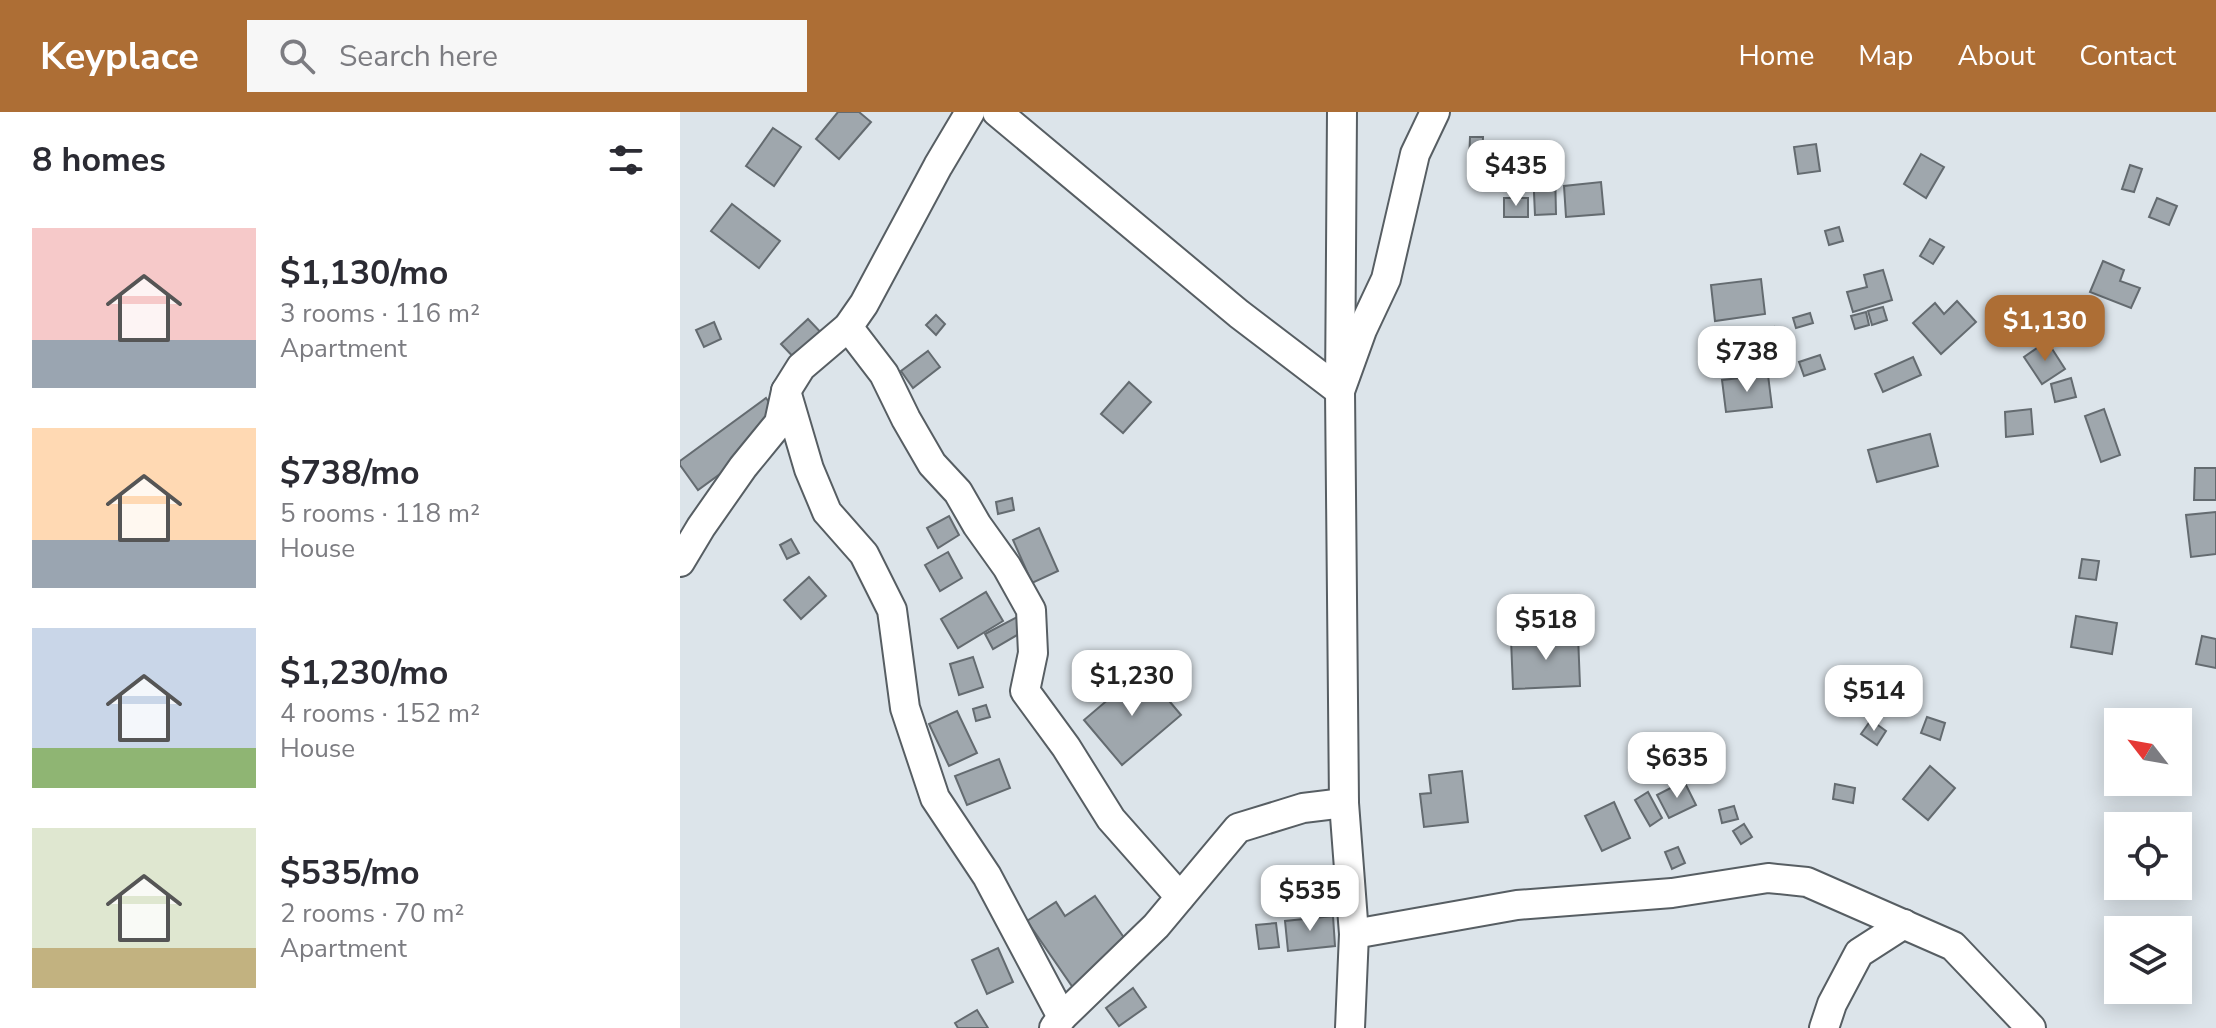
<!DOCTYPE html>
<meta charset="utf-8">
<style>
:root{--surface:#fff;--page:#f7f7f7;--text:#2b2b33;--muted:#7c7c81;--accent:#ad6e35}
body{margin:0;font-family:"Nunito Sans",sans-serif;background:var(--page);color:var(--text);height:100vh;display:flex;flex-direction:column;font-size:30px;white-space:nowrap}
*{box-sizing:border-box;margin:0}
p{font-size:26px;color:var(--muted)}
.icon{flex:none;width:44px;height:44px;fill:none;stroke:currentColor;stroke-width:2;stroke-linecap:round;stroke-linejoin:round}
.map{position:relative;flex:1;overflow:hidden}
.side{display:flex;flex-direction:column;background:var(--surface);width:680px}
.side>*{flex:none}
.needle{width:52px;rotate:301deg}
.controls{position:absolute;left:1424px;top:596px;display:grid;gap:16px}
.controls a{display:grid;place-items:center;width:88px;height:88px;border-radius:0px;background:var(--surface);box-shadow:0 4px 20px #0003;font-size:40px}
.price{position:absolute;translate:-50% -68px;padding:0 18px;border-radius:16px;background:#fff;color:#222;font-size:26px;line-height:52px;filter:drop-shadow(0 2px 4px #0008)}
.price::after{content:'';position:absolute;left:50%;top:48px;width:24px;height:18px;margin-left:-12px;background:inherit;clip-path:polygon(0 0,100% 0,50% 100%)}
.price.on{background:var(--accent);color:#fff}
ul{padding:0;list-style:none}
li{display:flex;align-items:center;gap:24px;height:200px;padding:0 32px}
li span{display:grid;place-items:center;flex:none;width:224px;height:160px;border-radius:0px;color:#555}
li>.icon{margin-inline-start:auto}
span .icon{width:96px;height:96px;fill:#fffc;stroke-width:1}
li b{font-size:34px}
h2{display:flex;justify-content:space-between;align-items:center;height:96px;padding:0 32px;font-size:34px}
header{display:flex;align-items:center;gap:48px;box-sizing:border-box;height:112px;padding:0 40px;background:var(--accent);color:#fff}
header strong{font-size:38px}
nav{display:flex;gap:44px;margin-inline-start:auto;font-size:28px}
.search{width:560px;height:72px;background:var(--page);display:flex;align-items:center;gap:20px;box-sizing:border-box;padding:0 28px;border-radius:0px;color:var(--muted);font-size:30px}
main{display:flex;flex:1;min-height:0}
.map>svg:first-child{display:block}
.building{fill:#9fa7ad;stroke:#646b70;stroke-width:2}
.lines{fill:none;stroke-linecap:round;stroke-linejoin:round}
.street-casing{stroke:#575e63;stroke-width:32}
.street{stroke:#fff;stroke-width:28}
</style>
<header>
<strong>Keyplace</strong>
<div class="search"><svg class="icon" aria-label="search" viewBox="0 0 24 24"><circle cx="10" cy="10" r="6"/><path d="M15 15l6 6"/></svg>Search here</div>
<nav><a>Home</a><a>Map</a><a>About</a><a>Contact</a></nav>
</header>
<main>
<section class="side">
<h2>8 homes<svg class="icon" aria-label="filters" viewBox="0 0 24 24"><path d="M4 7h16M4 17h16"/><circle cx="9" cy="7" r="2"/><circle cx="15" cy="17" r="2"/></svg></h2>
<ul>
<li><span style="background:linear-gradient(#f6c9c9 70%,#9aa5b1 0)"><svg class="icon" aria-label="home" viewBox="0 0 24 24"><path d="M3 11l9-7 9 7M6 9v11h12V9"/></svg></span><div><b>$1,130/mo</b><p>3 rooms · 116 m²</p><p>Apartment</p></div></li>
<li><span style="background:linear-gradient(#ffd9b3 70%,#9aa5b1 0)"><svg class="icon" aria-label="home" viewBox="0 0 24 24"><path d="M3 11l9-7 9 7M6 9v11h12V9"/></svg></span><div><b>$738/mo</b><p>5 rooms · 118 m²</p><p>House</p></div></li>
<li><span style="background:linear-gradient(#c9d6e8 75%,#8fb573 0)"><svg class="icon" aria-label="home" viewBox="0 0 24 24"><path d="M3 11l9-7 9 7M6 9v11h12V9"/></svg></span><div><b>$1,230/mo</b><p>4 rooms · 152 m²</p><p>House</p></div></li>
<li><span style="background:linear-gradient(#dfe7d0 75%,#c2b280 0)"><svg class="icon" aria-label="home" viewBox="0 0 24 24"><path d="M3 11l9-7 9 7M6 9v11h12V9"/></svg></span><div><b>$535/mo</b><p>2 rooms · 70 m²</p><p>Apartment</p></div></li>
</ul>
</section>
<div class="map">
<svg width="1536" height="916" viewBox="0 0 1536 916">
<rect width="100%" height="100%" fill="#dce4ea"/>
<g class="building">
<path d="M158 0H179L191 10 159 47 136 27Z"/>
<path d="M93 16 121 35 94 74 66 54Z"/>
<path d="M790 25H803L802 51H789Z"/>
<path d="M1136 32 1140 59 1118 62 1114 35Z"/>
<path d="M1241 42 1264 55 1246 86 1224 72Z"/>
<path d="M1450 53 1462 57 1454 80 1442 77Z"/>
<path d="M875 57 876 102 855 103 853 58Z"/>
<path d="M921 70 924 102 886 105 884 74Z"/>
<rect x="824" y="86" width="24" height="19"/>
<path d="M1477 86 1497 94 1489 113 1469 105Z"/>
<path d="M52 92 100 129 79 156 31 119Z"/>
<path d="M1159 115 1163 129 1149 133 1145 119Z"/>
<path d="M1250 127 1264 135 1253 152 1240 144Z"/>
<path d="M1423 149 1444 158 1440 169 1460 176 1451 196 1410 180Z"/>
<path d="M1203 158 1212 188 1173 200 1167 180 1187 175 1184 163Z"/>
<path d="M1081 167 1085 202 1035 209 1031 173Z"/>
<path d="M1277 189 1296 210 1261 242 1233 211 1255 191 1264 202Z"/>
<path d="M1203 195 1207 208 1192 213 1188 199Z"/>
<path d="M1186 200 1189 213 1175 217 1171 204Z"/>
<path d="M1130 201 1133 211 1116 216 1113 206Z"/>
<path d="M256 203 265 212 256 223 246 213Z"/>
<path d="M128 207 148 228 121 253 101 232Z"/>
<path d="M34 210 41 227 24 235 16 218Z"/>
<path d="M1094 215 1098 229 1080 235 1075 221Z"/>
<path d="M1367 229 1385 257 1362 272 1344 245Z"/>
<path d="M248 239 260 255 233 276 221 259Z"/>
<path d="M1140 243 1145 257 1124 264 1119 250Z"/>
<path d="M1233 245 1241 263 1203 280 1195 262Z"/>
<path d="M1088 263 1092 295 1046 300 1042 268Z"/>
<path d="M1391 266 1396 285 1375 290 1371 272Z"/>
<path d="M449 270 471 290 443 321 421 302Z"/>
<path d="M86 286 106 314 18 378 0 353V349Z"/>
<path d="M1351 297 1353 322 1326 325 1325 300Z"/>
<path d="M1424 297 1440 343 1421 350 1405 304Z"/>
<path d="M1250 322 1258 354 1197 370 1188 338Z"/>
<path d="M1515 356H1536V388H1514Z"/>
<path d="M332 386 334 398 318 402 316 390Z"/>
<path d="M1536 400V442L1511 445 1506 403Z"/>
<path d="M269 404 279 423 258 436 247 416Z"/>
<path d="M359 416 378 459 352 471 333 428Z"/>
<path d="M111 427 119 441 107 447 100 433Z"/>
<path d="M268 440 282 466 260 479 245 453Z"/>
<path d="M1402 447 1419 449 1416 468 1399 466Z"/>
<path d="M129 465 146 484 121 507 104 488Z"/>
<path d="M306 480 323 509 278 536 261 507Z"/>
<path d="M862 488 883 489V505L862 504Z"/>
<path d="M1396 504 1437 511 1432 542 1391 535Z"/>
<path d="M337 505 344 519 313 537 305 522Z"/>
<path d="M898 523 900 574 833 577 831 527Z"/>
<path d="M1522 524 1536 527V556L1516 552Z"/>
<path d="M293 545 303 575 279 583 270 552Z"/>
<path d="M463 558 501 603 442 653 404 608Z"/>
<path d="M306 593 310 605 296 609 293 597Z"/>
<path d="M277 599 297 641 269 654 249 612Z"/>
<path d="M1247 605 1265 611 1260 628 1241 621Z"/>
<path d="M1191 608 1206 619 1197 633 1181 622Z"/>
<path d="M319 647 330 676 287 693 275 664Z"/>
<path d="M1250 654 1275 676 1248 708 1223 687Z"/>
<path d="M782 659 788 710 744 715 740 682 751 681 749 663Z"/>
<path d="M1004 669 1016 693 989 706 977 683Z"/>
<path d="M1155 672 1175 676 1173 691 1153 687Z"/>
<path d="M968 680 982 706 970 714 955 688Z"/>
<path d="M934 690 950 726 922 739 905 704Z"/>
<path d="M1054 694 1058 707 1042 711 1039 698Z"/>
<path d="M1064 712 1072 725 1061 732 1053 719Z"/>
<path d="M998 735 1005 751 992 757 985 740Z"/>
<path d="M415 784 454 840 396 880 347 809 376 790 385 804Z"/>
<path d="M653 804 655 834 608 839 605 809Z"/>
<path d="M596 811 599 835 579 837 576 813Z"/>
<path d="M318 836 333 870 307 882 292 848Z"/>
<path d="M453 876 466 895 439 914 426 896Z"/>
<path d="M297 898 308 916H278L275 911Z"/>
</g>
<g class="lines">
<g class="street-casing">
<g id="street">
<path d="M317 0 559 202 660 279 682 218 706 167 735 42 755 0"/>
<path d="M662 0 660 279 664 691 674 822 670 916"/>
<path d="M168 215 204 262 226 307 252 352 278 380 297 413 327 455 351 498 353 541 345 579 386 635 431 707 500 785"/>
<path d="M106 279 129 357 147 400 184 442 212 498 225 596 255 686 307 764 382 905"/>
<path d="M0 450 21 415 63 355 99 311 106 279 121 255 168 215 184 192 258 54 290 0"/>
<path d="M674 822 837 793 992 781 1088 766 1127 770 1273 834 1351 916"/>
<path d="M374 916 382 905 476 814 558 716 623 696 664 691"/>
<path d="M1144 916 1152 892 1179 841 1224 812"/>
</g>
</g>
<use href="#street" class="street"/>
</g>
</svg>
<div class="controls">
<a><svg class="needle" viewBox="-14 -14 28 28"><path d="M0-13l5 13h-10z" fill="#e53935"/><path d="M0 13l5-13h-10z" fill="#7c7c81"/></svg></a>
<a><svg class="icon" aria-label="locate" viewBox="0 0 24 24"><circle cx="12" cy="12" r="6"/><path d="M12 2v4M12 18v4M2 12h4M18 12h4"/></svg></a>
<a><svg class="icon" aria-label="layers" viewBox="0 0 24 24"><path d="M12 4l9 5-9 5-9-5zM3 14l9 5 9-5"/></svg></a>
</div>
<b class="price" style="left:836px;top:96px">$435</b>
<b class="price on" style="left:1365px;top:251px">$1,130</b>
<b class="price" style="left:1067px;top:282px">$738</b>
<b class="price" style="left:866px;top:550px">$518</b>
<b class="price" style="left:452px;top:606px">$1,230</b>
<b class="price" style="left:1194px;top:621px">$514</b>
<b class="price" style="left:997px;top:688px">$635</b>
<b class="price" style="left:630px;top:821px">$535</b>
</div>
</main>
